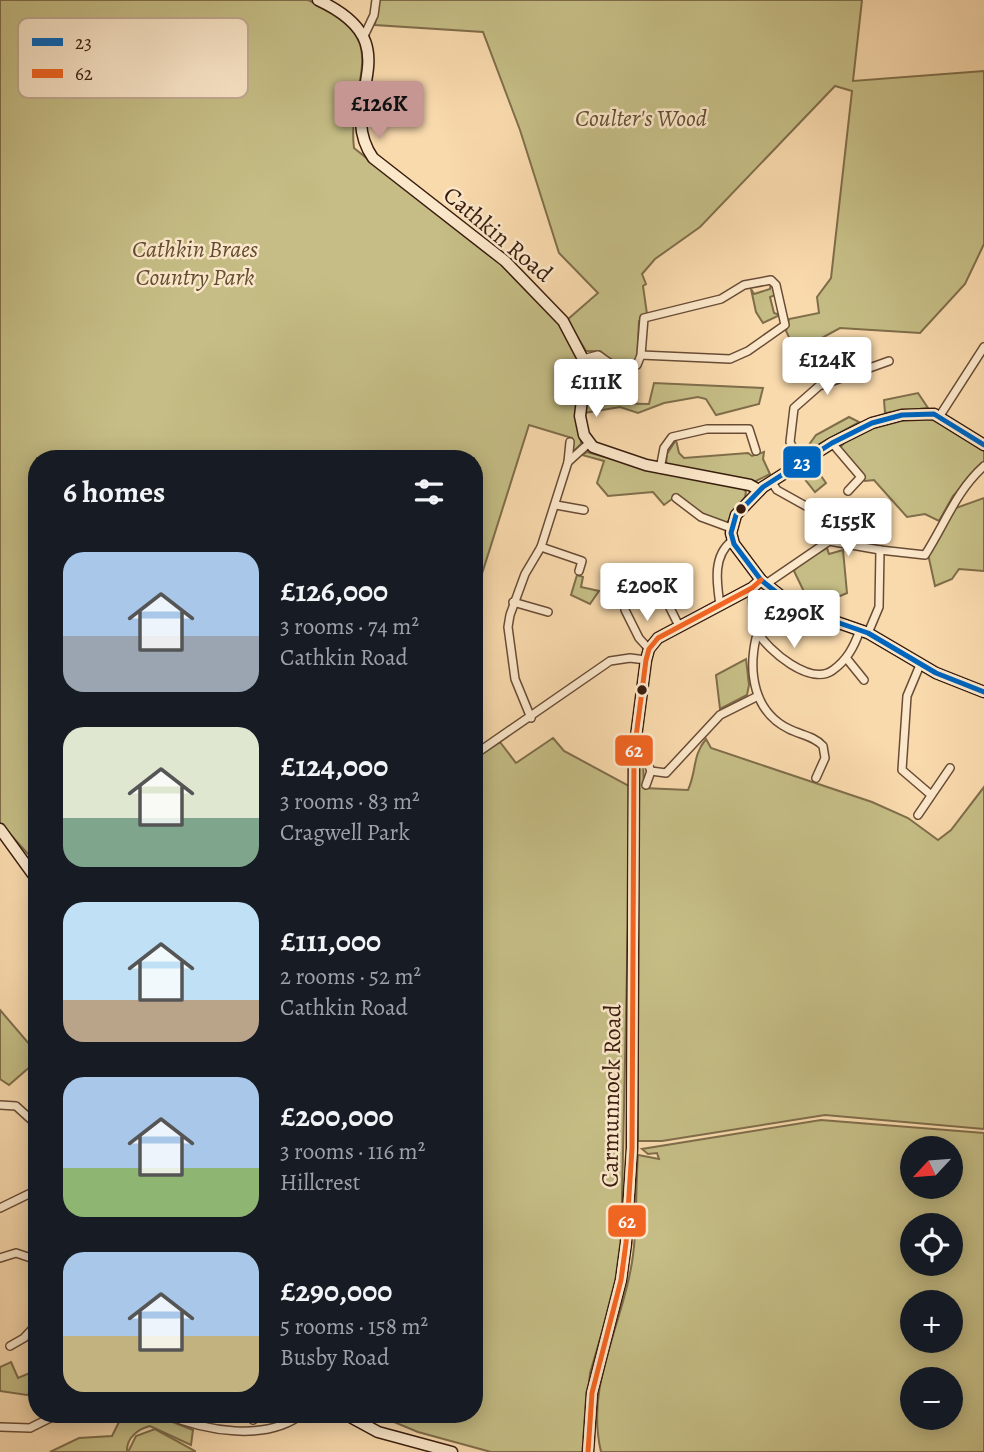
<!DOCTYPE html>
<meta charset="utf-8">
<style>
:root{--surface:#171b24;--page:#242831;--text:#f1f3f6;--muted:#9ea1a6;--accent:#c59692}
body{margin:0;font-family:Alegreya,serif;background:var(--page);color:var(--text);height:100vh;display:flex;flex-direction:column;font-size:26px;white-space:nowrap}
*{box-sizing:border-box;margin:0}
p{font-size:23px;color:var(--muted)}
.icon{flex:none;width:38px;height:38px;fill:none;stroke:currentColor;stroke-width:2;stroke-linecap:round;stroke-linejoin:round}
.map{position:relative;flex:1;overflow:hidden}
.details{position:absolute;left:28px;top:450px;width:455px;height:973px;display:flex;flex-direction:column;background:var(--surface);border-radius:28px;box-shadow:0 4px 18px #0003}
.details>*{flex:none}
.needle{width:46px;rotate:244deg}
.buttons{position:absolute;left:900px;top:1136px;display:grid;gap:14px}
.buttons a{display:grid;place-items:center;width:63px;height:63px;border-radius:50%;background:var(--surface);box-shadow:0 4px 18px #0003;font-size:35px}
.price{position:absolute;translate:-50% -60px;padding:0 16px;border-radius:7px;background:#fff;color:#222;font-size:23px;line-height:46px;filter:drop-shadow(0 2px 4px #0008)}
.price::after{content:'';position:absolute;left:50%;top:42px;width:21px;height:16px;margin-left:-10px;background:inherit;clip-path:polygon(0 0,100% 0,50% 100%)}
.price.active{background:var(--accent);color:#111}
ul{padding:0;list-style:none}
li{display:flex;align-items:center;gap:21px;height:175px;padding:0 35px}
li span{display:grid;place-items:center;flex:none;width:196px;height:140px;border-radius:21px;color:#555}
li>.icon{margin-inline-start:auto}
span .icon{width:84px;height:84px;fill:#fffc;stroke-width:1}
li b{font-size:30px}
h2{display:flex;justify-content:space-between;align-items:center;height:84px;padding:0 35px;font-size:30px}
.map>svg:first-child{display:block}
.green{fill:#c5bd85;stroke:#7f6d4a;stroke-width:2;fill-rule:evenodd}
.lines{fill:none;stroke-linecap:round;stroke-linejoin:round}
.street-casing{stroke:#694c36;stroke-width:10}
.secondary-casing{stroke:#391d0e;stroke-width:13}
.street{stroke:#fbe7ca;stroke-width:7}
.secondary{stroke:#fbe7ca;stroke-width:10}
.bus-1-casing{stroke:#fbe7ca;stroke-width:10}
.bus-2-casing{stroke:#fbe7ca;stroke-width:10}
.bus-1{stroke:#0065bd;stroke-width:5}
.bus-2{stroke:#f26522;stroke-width:5}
.bus-dot{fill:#391d0e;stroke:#fbe7ca;stroke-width:2.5}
.labels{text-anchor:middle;stroke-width:5;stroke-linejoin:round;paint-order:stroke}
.park-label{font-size:24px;font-style:italic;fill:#634d32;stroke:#fbe7ca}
.street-label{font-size:24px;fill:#391d0e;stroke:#fbe7ca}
.key{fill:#fbe7ca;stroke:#c1aa92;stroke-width:2}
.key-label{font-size:19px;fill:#391d0e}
.line-badge{stroke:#fbe7ca;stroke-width:2.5}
.badge-label{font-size:19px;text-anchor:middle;font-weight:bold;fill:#fff}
</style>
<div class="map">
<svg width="984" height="1452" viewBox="0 0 984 1452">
<rect width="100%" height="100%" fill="#f9daad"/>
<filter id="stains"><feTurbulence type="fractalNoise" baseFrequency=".00286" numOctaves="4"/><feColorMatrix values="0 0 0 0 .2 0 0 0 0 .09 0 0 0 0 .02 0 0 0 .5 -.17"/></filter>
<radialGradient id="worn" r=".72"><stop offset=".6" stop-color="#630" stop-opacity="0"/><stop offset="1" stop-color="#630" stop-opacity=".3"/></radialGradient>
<g class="green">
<path d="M0 0H308C399 38 346 80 354 148 411 195 548 285 575 349 585 372 576 394 577 418 577 427 581 435 581 444L571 454 572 438 529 425 474 599V458H37V864L0 823Z"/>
<path d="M378 0H862L853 81 984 71V244L965 284 920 333 840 328 796 352 786 331 789 319 819 313 817 297 831 278 852 91 835 86 700 227 655 259 642 274 646 284 643 286 647 314 639 321 637 358 631 365 616 364 600 351H586L567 320 598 293 559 253 520 130 483 32 375 25Z"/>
<path d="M771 282 775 295 770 297 774 313 780 315 763 323 756 312 751 289 754 294 770 289Z"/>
<path d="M594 361 600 377 596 395 601 403 649 404 654 383 763 388 759 404 716 415 706 399 698 397 664 403 638 413 620 407 584 413 589 365Z"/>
<path d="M918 393 928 408 885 413 884 400Z"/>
<path d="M849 417 859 422 803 453 816 435Z"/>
<path d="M926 418 940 422 984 451V463L953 496 939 521 925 514 907 517 874 480 865 481 840 448C858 423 898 420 926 418Z"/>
<path d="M676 440 679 453 684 458 748 453 752 456 764 452 763 459 770 474 754 482 666 464 667 454Z"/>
<path d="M587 452 647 469 742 487 746 492 745 497 726 524 711 519 676 496 664 505 653 492 608 496 597 483 604 461 582 455Z"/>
<path d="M814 466 826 483 815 492 800 473Z"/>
<path d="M984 498V571L959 569 952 579 935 586 928 554 953 509Z"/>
<path d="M827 548 829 554 843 550 847 593 833 599V616L807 606 809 602 794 571 799 564Z"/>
<path d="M577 575 583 577 581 587 599 591 590 604 571 595Z"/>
<path d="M746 659 749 685 747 695 720 709 716 675Z"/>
<path d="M553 738 564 751 631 787 621 1244 619 1275 590 1373 583 1452H491L418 1432 375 1414H474V759L500 742 516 763Z"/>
<path d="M706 739 711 748 872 802 908 818 938 840 951 830 984 787V1129L825 1115 662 1141H638V760H643L644 788 688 790C697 770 692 756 706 739Z"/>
<path d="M0 1010 37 1053V1069L32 1065 9 1085 0 1079Z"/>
<path d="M821 1120 984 1133V1452H601C586 1388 618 1334 630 1273 638 1236 635 1193 638 1155L659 1159 657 1153 648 1154 642 1149ZM912 1148H950V1186H912ZM912 1225H950V1264H912ZM912 1302H950V1340H912ZM912 1379H950V1418H912Z"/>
<path d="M11 1362 18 1378 37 1370V1391L27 1395 0 1391V1367Z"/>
<path d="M123 1414H152L193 1430 191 1445 150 1426C138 1429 126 1438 127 1452H50L79 1438 112 1436Z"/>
<path d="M155 1429 195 1451V1452H128L136 1436Z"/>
</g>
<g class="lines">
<g class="street-casing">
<g id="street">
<path d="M364 36 374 15 376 0"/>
<path d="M583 359 598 355C612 364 621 374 637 365L641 355 730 359 748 351 785 325 776 285 771 280 744 285 721 299 644 318 641 355"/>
<path d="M939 417 984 347"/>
<path d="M832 443 861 477 848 491"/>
<path d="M568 462 570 442"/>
<path d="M800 462 790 442 794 408 819 386 889 361"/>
<path d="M660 469 664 448 672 437 707 429H749L756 451"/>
<path d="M771 481 777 490 813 510 829 541"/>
<path d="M676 498 701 517 731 528"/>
<path d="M556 505 584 510"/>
<path d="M541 547 582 561 579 571"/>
<path d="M880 550 925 555C945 524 956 491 984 466"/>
<path d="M766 584 829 541 880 550 879 607 868 633"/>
<path d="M752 588C753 601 752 619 757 631 767 650 811 687 833 670 847 660 854 647 860 630"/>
<path d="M662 592 679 626"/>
<path d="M513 602 548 612"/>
<path d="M720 605C717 584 712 556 732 541"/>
<path d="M625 610 639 638 649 649"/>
<path d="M756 638C748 673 754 712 789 729 801 735 814 736 823 746L825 758 816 778"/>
<path d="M847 659 864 680"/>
<path d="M920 665 907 696 902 770 930 794"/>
<path d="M531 718 515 679 508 627 510 615 525 574 541 547 568 462 589 443"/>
<path d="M634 752 645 756 651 771 666 773 720 715 758 696"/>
<path d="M474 755 610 661 630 658 646 660"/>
<path d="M646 785 651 771"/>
<path d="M918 815 950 768"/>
<path d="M33 999 37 1007"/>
<path d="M0 1105 16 1106 37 1125"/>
<path d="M0 1208 37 1190"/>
<path d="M0 1258 16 1253 37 1260"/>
<path d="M10 1346 24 1338 37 1324"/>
<path d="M165 1414C205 1431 266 1442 302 1414"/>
<path d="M253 1420 261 1414"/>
<path d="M0 1427 30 1428 58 1414"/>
</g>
</g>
<g class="secondary-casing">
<g id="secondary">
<path d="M318 0C417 46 332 99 373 158L505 261 563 321 583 359 585 376 580 416 584 435 593 447 646 465 750 485 759 490"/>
<path d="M984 445 934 414 902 415 872 423 832 443 763 487 736 515 731 533 734 544 761 580 796 608 868 633 936 673 984 692"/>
<path d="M0 829 37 880"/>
<path d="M345 1414 378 1432 452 1452"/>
<path d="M588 1452 592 1393 621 1280 626 1243 632 1148 634 752 646 660 649 649 658 638 752 588 761 580"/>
</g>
</g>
<use href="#street" class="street"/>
<use href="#secondary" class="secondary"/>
<g class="bus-1-casing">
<path id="bus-1" d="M984 445 934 414 902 415 872 423 832 443 763 487 736 515 731 533 734 544 761 580 796 608 868 633 936 673 984 692"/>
</g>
<g class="bus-2-casing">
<path id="bus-2" d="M588 1452 592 1393 621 1280 626 1243 632 1148 634 752 646 660 649 649 658 638 752 588 761 580"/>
</g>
<use href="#bus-1" class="bus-1"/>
<use href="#bus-2" class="bus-2"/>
</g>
<g class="bus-dot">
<circle cx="741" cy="509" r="6"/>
<circle cx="642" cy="690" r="6"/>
</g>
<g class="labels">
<g class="park-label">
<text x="641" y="126">Coulter's Wood</text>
<text x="195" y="257">Cathkin Braes<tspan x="195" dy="28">Country Park</tspan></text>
</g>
<g class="street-label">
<text transform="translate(498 234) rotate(40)" y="8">Cathkin Road</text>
<text transform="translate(611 1096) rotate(-89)" y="8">Carmunnock Road</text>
</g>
</g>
<rect x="18" y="18" width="230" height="80" rx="10" class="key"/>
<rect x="32" y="38" width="31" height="8" fill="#0065bd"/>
<rect x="32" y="69" width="31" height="9" fill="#f26522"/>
<g class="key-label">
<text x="75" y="49">23</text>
<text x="75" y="80">62</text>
</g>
<g class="line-badge">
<rect x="782" y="445" width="40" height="34" rx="7" fill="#0065bd"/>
<rect x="614" y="734" width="40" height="33" rx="7" fill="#f26522"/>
<rect x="607" y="1204" width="40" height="34" rx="7" fill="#f26522"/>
</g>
<g class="badge-label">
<text x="802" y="469">23</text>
<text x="634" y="757">62</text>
<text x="627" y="1228">62</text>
</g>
<rect width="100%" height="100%" filter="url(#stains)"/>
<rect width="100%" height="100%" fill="url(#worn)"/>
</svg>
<div class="buttons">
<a><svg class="needle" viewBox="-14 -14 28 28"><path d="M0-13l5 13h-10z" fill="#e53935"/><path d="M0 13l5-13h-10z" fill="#9ea1a6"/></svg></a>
<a><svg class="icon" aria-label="locate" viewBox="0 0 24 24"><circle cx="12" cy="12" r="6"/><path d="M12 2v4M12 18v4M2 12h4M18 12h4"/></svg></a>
<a>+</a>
<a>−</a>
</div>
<b class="price active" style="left:379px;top:141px">£126K</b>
<b class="price" style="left:827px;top:397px">£124K</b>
<b class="price" style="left:596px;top:419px">£111K</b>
<b class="price" style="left:848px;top:558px">£155K</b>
<b class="price" style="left:647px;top:623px">£200K</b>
<b class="price" style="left:794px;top:650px">£290K</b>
<section class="details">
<h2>6 homes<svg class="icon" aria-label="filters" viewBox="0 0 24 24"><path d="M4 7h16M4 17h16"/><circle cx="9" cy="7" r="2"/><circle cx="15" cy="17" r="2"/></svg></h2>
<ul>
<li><span style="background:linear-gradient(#a9c7e8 60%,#9aa5b1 0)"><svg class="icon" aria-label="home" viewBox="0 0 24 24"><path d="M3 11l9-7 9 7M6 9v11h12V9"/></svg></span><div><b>£126,000</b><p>3 rooms · 74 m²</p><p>Cathkin Road</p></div></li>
<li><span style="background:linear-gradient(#dfe7d0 65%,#7fa58c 0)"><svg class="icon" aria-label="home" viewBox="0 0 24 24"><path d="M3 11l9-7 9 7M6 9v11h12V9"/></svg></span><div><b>£124,000</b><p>3 rooms · 83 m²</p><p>Cragwell Park</p></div></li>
<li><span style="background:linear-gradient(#bfe0f5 70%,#b9a48a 0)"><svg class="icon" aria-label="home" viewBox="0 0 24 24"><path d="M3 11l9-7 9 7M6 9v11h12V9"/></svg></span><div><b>£111,000</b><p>2 rooms · 52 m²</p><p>Cathkin Road</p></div></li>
<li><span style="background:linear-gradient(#a9c7e8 65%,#8fb573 0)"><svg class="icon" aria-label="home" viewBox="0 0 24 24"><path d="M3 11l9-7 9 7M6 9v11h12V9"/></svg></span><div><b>£200,000</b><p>3 rooms · 116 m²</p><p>Hillcrest</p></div></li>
<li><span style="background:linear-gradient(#a9c7e8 60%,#c2b280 0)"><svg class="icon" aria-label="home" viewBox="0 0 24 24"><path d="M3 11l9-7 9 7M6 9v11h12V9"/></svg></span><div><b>£290,000</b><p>5 rooms · 158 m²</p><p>Busby Road</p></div></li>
</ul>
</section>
</div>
